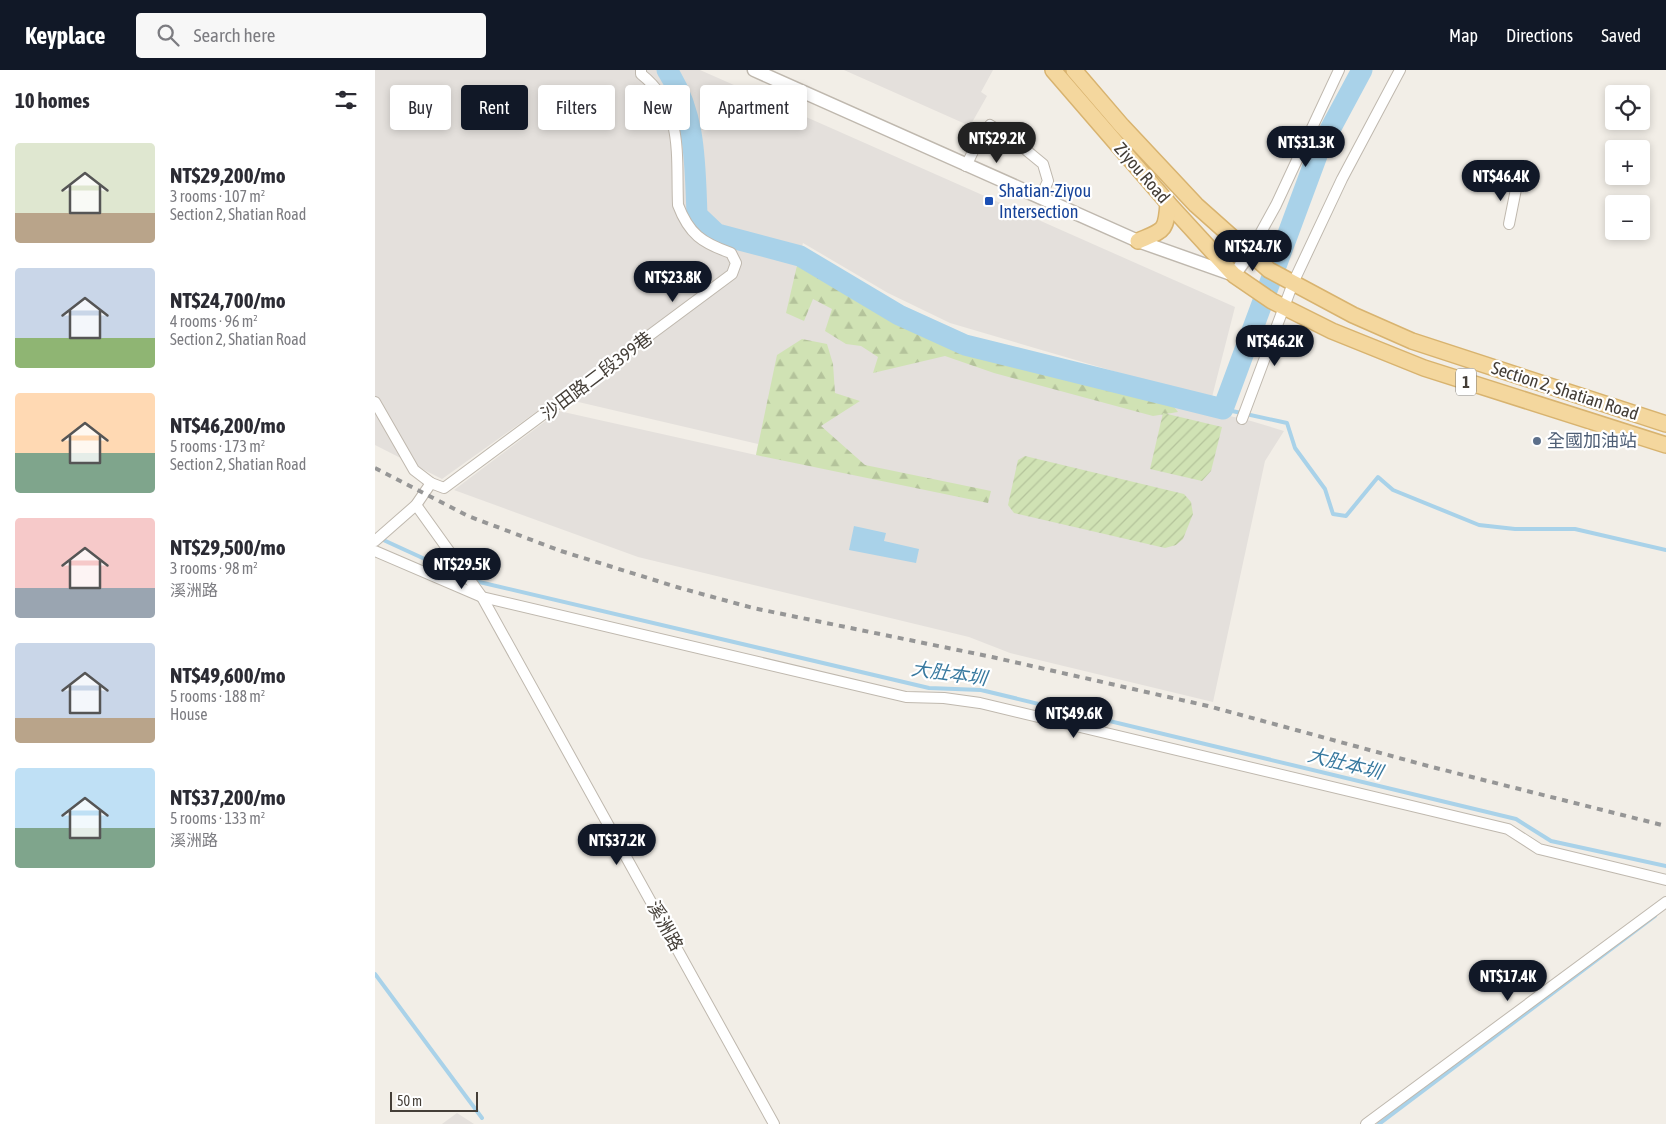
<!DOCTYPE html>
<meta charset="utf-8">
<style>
:root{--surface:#fff;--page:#f7f7f7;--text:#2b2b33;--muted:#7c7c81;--accent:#111827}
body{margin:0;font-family:"Asap Condensed","Noto Sans TC",sans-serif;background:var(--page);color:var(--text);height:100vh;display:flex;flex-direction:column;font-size:19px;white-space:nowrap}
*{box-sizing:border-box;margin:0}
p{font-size:16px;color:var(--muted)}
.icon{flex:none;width:28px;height:28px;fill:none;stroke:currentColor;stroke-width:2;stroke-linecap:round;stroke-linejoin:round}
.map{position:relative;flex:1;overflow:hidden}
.panel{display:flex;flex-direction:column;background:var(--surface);width:375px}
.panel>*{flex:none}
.banner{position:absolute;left:15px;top:15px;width:475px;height:45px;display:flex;gap:10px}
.tools{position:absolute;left:1230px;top:15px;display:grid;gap:10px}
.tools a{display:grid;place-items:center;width:45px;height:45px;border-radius:5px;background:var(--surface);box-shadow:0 2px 8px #0003;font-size:25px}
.scale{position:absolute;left:15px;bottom:12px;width:88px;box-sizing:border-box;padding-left:5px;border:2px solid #443e37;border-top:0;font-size:14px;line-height:18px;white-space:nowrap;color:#443e37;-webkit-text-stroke:4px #fff;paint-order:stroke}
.price{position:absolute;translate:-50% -42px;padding:0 11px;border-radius:18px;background:var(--accent);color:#fff;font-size:16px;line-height:32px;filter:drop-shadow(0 1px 2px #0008)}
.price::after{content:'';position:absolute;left:50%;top:30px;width:15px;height:11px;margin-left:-8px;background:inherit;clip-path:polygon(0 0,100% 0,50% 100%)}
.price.active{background:#222;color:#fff}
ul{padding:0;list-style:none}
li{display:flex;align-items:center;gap:15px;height:125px;padding:0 15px}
li span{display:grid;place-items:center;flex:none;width:140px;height:100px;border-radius:5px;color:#555}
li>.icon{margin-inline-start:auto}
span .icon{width:60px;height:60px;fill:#fffc;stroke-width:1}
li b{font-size:21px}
h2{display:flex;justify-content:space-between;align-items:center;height:60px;padding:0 15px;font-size:21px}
.pill{padding:0 18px;border-radius:5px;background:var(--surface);box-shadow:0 2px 8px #0003;font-size:18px;line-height:45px}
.pill.active{background:var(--accent);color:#fff}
header{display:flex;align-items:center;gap:30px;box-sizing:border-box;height:70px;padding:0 25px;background:var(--accent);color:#fff}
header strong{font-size:24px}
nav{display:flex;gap:28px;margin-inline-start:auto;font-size:18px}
.search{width:350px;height:45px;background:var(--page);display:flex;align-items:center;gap:12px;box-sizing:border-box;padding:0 18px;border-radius:5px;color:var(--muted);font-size:19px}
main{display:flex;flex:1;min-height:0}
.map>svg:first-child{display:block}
.industrial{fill:#e4e0dc}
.forest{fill:url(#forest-firs)}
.garden{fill:url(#garden-furrows)}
.water{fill:#a9d2e9}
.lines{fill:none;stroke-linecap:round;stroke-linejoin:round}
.stream{stroke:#a9d2e9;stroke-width:4}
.river{stroke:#a9d2e9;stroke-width:21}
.minor-casing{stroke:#bfb8ae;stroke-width:12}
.tertiary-casing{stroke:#bfb8ae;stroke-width:15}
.primary-casing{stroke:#d8b36f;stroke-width:18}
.minor{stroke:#fff;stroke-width:10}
.tertiary{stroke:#fff;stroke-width:12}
.primary{stroke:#f4d79e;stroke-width:15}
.rail{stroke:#969696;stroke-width:4;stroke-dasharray:6 6;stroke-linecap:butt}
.transit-dot{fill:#1a4fb4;stroke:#fff;stroke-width:2}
.service-dot{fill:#5c6f8a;stroke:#fff;stroke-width:2}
.labels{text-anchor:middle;stroke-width:4.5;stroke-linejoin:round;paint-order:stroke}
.shield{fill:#fff;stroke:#7c7873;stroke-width:1}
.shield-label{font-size:16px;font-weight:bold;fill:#443e37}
.street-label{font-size:18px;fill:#443e37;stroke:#fff}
.transit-label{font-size:18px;fill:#164399;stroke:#fff;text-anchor:start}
.service-label{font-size:18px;fill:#4e5e75;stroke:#fff;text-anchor:start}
.water-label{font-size:19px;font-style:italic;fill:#38799f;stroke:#fff}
</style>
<header>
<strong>Keyplace</strong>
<div class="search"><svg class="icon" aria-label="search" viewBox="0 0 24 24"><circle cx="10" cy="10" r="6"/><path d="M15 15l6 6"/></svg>Search here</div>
<nav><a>Map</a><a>Directions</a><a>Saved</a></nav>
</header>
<main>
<section class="panel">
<h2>10 homes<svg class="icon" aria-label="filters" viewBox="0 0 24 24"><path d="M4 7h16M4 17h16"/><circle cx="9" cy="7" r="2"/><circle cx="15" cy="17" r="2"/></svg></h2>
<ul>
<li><span style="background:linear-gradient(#dfe7d0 70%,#b9a48a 0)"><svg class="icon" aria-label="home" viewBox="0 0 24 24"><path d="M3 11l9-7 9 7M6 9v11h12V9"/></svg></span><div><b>NT$29,200/mo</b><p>3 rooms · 107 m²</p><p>Section 2, Shatian Road</p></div></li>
<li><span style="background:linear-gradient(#c9d6e8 70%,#8fb573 0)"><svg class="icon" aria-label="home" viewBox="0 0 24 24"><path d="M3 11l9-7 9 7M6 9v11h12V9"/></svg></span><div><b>NT$24,700/mo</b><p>4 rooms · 96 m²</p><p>Section 2, Shatian Road</p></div></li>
<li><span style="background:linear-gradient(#ffd9b3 60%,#7fa58c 0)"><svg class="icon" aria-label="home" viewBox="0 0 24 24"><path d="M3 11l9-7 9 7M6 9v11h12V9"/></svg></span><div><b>NT$46,200/mo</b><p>5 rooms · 173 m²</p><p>Section 2, Shatian Road</p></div></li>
<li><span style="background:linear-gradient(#f6c9c9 70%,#9aa5b1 0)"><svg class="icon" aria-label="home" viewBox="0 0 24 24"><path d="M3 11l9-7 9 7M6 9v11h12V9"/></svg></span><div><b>NT$29,500/mo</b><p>3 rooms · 98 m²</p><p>溪洲路</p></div></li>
<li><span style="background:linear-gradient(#c9d6e8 75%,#b9a48a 0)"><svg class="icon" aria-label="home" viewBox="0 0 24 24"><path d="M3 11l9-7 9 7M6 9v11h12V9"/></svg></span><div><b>NT$49,600/mo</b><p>5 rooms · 188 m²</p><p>House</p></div></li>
<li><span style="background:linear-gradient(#bfe0f5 60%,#7fa58c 0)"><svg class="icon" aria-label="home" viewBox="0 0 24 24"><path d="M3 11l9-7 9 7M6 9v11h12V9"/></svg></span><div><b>NT$37,200/mo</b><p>5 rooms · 133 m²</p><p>溪洲路</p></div></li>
</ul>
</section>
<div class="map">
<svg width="1291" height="1054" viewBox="0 0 1291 1054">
<defs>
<pattern id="forest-firs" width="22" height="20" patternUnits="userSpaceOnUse" patternTransform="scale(1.25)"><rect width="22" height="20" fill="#d0e2b4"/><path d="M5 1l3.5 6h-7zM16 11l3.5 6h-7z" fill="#b4c39b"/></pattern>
<pattern id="garden-furrows" width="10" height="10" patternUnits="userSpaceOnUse" patternTransform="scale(1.25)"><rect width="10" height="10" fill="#d0e2b4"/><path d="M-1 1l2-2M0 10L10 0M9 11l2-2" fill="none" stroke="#b4c39b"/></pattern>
</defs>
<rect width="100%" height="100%" fill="#f2eee7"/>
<g class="industrial">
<path d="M0 0H325L860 237 837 327 813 323 575 253 513 223 428 173 421 196 582 282 876 351 909 361 890 391 838 632 635 583 594 567 263 487 79 420 184 341 381 385 383 374 182 327 67 409 0 375Z"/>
<path d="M469 0H618L606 22 612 26 595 56Z"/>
<path d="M82 1043 99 1054H67Z"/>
</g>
<g class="forest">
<path d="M424 187 505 238 565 267 787 321 803 342 778 346 619 303 570 286 498 303 503 287 486 276 471 274 450 261 457 239 438 229 429 251 411 243Z"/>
<path d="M427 269 452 274 458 294 460 323 485 331 446 356 490 395 616 421 613 433 381 385 402 285Z"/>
</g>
<g class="garden">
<path d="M788 343 847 357 836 401 827 411 775 399Z"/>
<path d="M650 386 809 424 816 432 818 444 808 469 801 475 790 478 639 443 633 435 643 390Z"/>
</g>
<path class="water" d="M479 456 511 463 509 471 544 479 541 493 474 480Z"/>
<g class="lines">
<g class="stream">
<path d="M848 339 912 353 920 378 950 419 958 444 971 446 1003 407 1018 420 1104 455 1140 459H1200L1291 480"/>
<path d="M4 468 89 507"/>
<path d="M100 511 554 618 606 620 1141 749 1176 771 1291 796"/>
<path d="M0 904 107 1048"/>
<path d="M1004 1054 1280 846"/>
</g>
<path class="river" d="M292 0C321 44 320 94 322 145L342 164 425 186 524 245 590 275 848 339 944 80 987 0"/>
<g class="minor-casing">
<g id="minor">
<path d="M591 96 605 67 615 55 639 70 668 94 673 111 665 128"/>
<path d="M1134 154 1142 114"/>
<path d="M874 184 901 135 964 0"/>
<path d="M0 332 39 400 56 413 69 418 357 204 361 193 356 183C327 173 314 164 303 135 301 85 309 38 266 4V0"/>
<path d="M867 349 918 213 967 109 1025 0"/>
<path d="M41 435 107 527 399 1054"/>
<path d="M0 471 41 435 56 413"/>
<path d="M0 481 107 527 531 627 569 628 605 633 1133 759 1164 779 1291 810"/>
<path d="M991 1054 1291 832"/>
</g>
</g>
<g class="tertiary-casing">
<path id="tertiary" d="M379 0 763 171 859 205 874 184"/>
</g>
<g class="primary-casing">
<g id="primary">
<path d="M678 0 793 133 859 205 897 231 957 261 1049 298 1291 375"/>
<path d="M699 0 747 56 821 135 894 200 978 245 1037 271 1291 354"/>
<path d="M763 171C789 160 791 162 793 133"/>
</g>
</g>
<use href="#minor" class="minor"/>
<use href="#tertiary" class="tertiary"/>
<use href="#primary" class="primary"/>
<path class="rail" d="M0 398 93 446 186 481 305 518 378 538 617 587 833 636 1057 697 1291 756"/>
</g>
<rect class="transit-dot" x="609" y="126" width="10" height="10" rx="2.5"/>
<circle class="service-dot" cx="1162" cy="371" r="5"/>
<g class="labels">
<rect class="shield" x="1081" y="298.5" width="20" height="27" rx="4"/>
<g class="shield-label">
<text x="1091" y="318">1</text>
</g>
<g class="street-label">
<text transform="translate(767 103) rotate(49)" y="6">Ziyou Road</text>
<text transform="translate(222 306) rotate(-37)" y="6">沙田路二段399巷</text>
<text transform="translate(1190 321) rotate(18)" y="6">Section 2, Shatian Road</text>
<text transform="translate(290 856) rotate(61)" y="6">溪洲路</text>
</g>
<g class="transit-label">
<text x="624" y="127">Shatian-Ziyou<tspan x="624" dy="21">Intersection</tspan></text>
</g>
<g class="service-label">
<text x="1172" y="377">全國加油站</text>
</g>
<g class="water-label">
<text transform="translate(574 603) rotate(8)" y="7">大肚本圳</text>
<text transform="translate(970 693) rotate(14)" y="7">大肚本圳</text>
</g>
</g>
</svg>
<div class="tools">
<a><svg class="icon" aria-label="locate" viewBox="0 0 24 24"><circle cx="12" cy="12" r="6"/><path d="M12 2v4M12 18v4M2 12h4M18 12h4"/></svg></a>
<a>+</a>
<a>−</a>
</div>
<div class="scale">50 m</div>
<b class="price active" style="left:622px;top:94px">NT$29.2K</b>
<b class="price" style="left:931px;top:98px">NT$31.3K</b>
<b class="price" style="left:1126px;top:132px">NT$46.4K</b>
<b class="price" style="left:878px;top:202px">NT$24.7K</b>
<b class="price" style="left:298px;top:233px">NT$23.8K</b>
<b class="price" style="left:900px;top:297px">NT$46.2K</b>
<b class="price" style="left:87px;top:520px">NT$29.5K</b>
<b class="price" style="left:699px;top:669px">NT$49.6K</b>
<b class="price" style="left:242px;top:796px">NT$37.2K</b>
<b class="price" style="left:1133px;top:932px">NT$17.4K</b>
<div class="banner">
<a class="pill">Buy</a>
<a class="pill active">Rent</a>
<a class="pill">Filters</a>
<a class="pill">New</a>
<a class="pill">Apartment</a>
</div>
</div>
</main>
